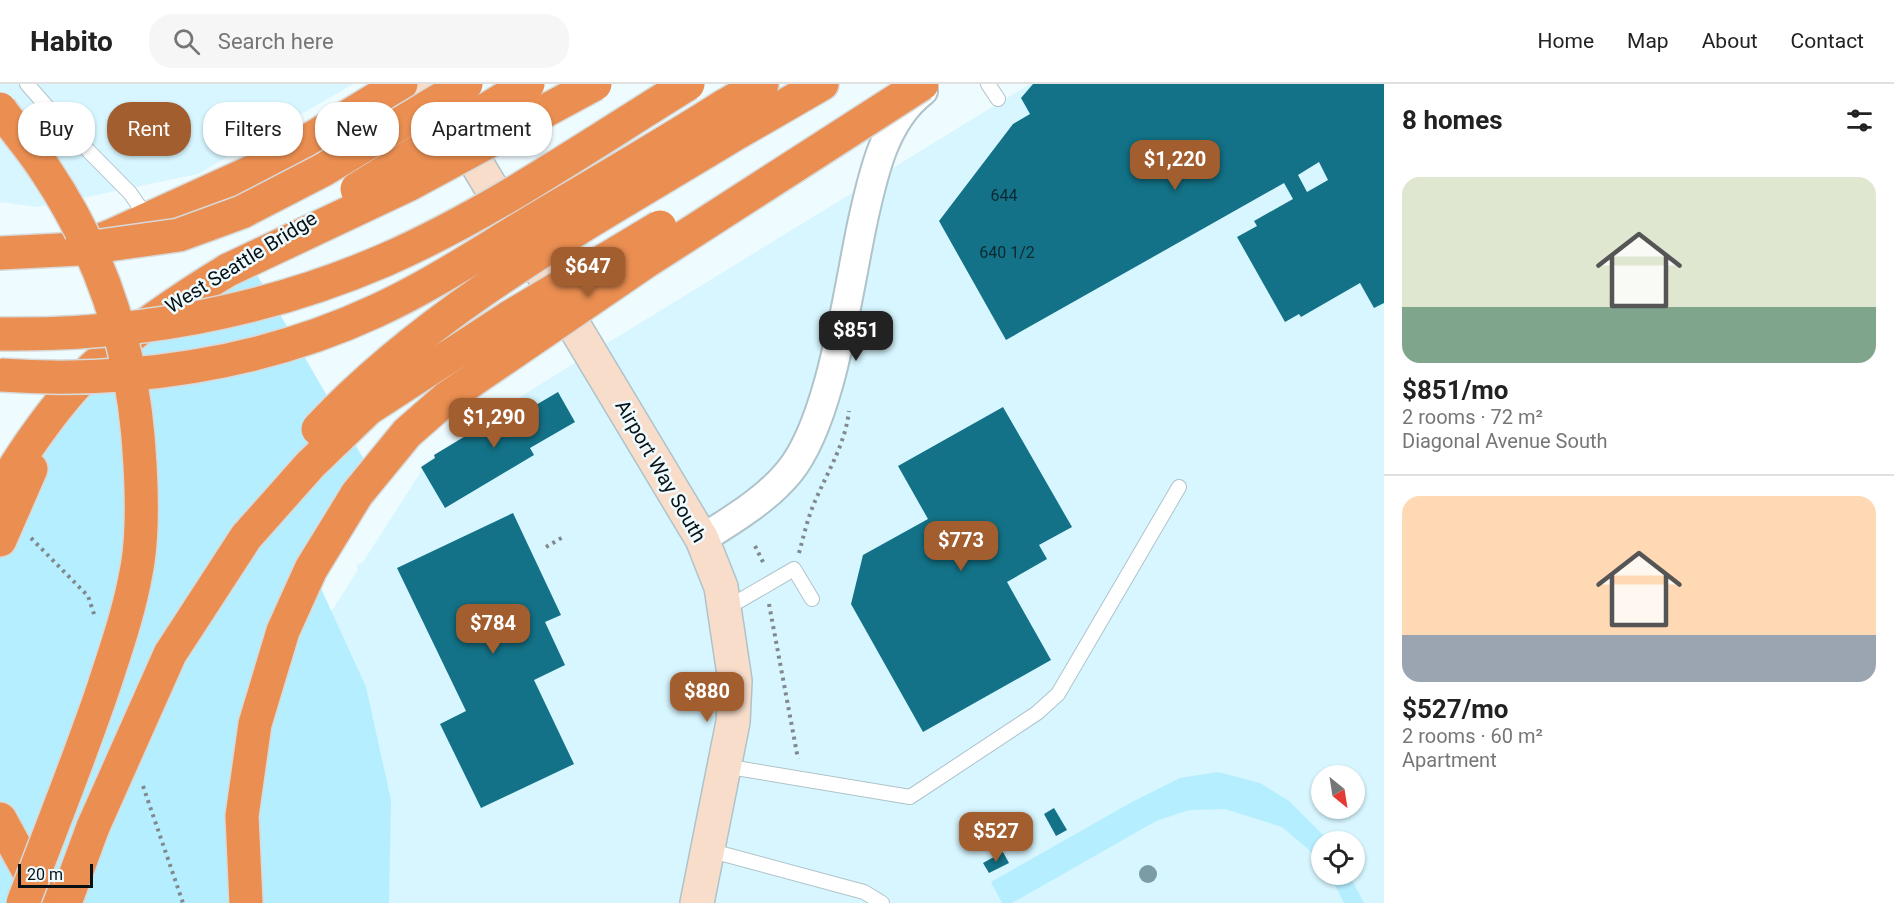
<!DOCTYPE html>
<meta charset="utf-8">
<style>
:root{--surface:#fff;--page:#f6f6f6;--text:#222;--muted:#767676;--line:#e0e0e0;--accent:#a25e2f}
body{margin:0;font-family:Roboto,sans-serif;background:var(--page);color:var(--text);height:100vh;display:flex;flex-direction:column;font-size:22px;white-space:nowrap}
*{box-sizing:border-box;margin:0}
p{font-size:20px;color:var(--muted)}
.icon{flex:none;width:33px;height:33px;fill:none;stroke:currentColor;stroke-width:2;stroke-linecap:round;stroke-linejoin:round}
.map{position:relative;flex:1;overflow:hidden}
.sheet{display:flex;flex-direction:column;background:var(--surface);width:510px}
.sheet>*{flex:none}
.banner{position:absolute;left:18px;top:18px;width:570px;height:54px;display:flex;gap:12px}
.needle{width:39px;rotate:150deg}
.fabs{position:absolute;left:1311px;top:681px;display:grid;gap:12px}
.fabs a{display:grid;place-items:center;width:54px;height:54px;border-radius:50%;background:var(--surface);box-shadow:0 2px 4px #0004;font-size:30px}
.scale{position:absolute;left:18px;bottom:15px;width:75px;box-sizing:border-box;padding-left:6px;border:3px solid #0a1114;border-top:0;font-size:16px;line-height:21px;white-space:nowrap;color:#0a1114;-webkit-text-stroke:4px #eefbff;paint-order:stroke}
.price{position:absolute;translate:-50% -51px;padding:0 14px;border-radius:12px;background:var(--accent);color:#fff;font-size:20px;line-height:39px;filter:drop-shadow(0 2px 3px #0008)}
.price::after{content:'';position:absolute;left:50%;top:36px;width:18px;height:14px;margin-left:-9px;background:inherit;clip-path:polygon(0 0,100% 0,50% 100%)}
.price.current{background:#222;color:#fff}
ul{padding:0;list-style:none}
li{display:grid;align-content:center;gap:12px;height:318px;padding:0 18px}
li+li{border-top:2px solid var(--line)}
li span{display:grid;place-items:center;height:186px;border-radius:18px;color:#555}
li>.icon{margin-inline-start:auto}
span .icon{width:108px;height:108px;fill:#fffc;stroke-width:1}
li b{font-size:26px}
h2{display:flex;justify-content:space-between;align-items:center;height:72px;padding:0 18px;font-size:26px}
.tag{padding:0 21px;border-radius:24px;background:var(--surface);box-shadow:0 2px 4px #0004;font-size:21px;line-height:54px}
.tag.current{background:var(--accent);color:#fff}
header{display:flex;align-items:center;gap:36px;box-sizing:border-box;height:84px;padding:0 30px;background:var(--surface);border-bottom:2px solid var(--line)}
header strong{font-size:28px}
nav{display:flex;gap:33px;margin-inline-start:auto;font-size:21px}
.search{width:420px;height:54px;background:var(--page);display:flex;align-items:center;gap:15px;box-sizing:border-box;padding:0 21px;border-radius:24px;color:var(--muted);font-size:22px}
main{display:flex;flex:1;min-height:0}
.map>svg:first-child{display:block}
.built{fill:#d7f6ff;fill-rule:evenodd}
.green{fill:#b5eefe}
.building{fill:#137287;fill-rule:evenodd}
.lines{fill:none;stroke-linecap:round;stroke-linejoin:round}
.service-casing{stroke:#afc3c9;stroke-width:16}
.minor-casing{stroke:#afc3c9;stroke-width:32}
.secondary-casing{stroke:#afc3c9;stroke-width:36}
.motorway-casing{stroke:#d8d9d9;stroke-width:36}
.path{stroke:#808a8e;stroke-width:4;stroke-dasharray:3 4.5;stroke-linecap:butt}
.service{stroke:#fff;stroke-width:14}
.minor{stroke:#fff;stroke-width:28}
.secondary{stroke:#f9ddcb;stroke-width:33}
.motorway{stroke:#ea8e51;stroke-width:33}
.motorway-bridge-casing{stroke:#d8d9d9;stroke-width:36;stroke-linecap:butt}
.motorway-bridge{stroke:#ea8e51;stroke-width:33}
.tree{fill:#7c9ca5}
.labels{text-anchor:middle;stroke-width:5;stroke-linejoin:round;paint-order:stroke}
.number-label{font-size:16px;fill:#0c2931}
.street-label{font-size:20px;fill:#0a1114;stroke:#eefbff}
</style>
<header>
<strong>Habito</strong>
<div class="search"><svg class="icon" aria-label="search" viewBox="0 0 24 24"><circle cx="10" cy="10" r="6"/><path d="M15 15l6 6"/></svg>Search here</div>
<nav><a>Home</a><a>Map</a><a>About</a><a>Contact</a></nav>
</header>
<main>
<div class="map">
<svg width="1384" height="819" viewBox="0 0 1384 819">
<rect width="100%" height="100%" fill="#eefbff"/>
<g class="built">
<path d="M0 0H353L198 90 38 123 0 118Z"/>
<path d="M1030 0H1384V819H286L304 570 358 486 356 482 363 478 428 377 531 306ZM1322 692H1354V724H1322ZM1322 758H1354V790H1322Z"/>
</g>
<g class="green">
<path d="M249 177 374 393 313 487 366 603 391 716 389 819H0V428L75 320 157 237Z"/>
<path d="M1218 688 1260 699 1289 717 1329 757 1322 758 1321 781 1308 765 1282 743 1225 725 1189 726 1156 737 1012 819H1002L991 798 1132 718 1180 694Z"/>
<path d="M1330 791H1349L1364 819H1344Z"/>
</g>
<g class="building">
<path d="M1033 0H1384V219L1374 224 1360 199 1301 233 1299 230 1285 238 1237 153 1257 142 1254 137 1293 115 1284 99 1006 256 939 137 1013 40 1030 30 1021 14ZM1319 78 1328 96 1307 108 1298 91Z"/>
<path d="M558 308 575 338 530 364 534 371 445 424 421 383 435 374 434 371 507 327 512 335Z"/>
<path d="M1003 323 1072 443 1039 461 1047 475 1007 498 1051 576 923 648 851 520 863 471 928 435 898 382Z"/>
<path d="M513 429 561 531 545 538 565 581 534 596 574 680 481 724 440 640 466 627 397 484Z"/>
<path d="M1054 724 1067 746 1056 752 1044 730Z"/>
<path d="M1003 768 1009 779 989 789 983 779Z"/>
</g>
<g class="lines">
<g class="service-casing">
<g id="service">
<path d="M27 0 63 41 130 109 144 129"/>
<path d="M988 0 998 15"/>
<path d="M725 525 794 485 812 515"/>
<path d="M724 682 910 713 1037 629 1058 610 1179 403"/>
<path d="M708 766 864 808 882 819"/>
</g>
</g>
<g class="minor-casing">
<path id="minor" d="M702 455C732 436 766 416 789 388 832 336 848 205 863 136 873 91 884 37 923 7"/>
</g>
<g class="secondary-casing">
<path id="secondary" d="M429 0 702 455 721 503 735 597 733 638 697 819"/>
</g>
<g class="motorway-casing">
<g id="motorway">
<path d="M724 22 762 0"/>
<path d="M737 49 822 0"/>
<path d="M0 169 79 165 113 151 271 79 401 0"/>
<path d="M0 408C22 368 63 310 97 280 137 244 182 214 228 186"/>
<path d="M0 456 31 385"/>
<path d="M0 735 46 819"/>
<path d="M65 819 93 743"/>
</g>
</g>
<g class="path">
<path d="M31 454 88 512 95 533"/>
<path d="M755 462 764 480"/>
<path d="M546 463 563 453"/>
<path d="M799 469C804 451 808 432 816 415 829 385 845 360 849 327"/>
<path d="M769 520 798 675"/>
<path d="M143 702 183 819"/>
</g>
<use href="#service" class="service"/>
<use href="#minor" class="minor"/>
<use href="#secondary" class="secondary"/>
<use href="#motorway" class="motorway"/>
<g class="motorway-bridge-casing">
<g id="motorway-bridge">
<path d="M0 25C15 46 32 65 46 87 105 175 135 275 140 381 142 416 143 455 136 489 129 528 116 565 104 602 79 676 50 747 23 819"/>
<path d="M357 105 528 0"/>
<path d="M79 165 179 151 242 128 323 86 466 0"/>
<path d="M228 186 410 100 595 0"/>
<path d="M0 250C133 252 262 229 385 176 492 129 589 61 688 0"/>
<path d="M0 291C127 300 260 281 376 227 433 201 484 166 538 134 600 97 663 61 724 22"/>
<path d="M318 345C436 220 591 138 737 49"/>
<path d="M93 743 170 570 246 453 310 381 368 325 508 234 660 143"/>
<path d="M246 819 242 732 255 640 283 547 311 485 357 410 407 349 448 313 647 177 922 0"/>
</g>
</g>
<use href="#motorway-bridge" class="motorway-bridge"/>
</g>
<circle class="tree" cx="1148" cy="790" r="9"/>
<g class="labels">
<g class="number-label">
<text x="1004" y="117">644</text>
<text x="1007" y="174">640 1/2</text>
</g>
<g class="street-label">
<text transform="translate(241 178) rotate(-32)" y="7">West Seattle Bridge</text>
<text transform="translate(661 387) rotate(60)" y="7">Airport Way South</text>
</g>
</g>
</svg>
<div class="fabs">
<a><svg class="needle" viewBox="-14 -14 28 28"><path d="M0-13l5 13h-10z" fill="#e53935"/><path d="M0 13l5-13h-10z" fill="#767676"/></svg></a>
<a><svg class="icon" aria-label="locate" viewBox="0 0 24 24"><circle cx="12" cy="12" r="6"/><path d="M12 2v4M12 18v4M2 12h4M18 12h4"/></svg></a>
</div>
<div class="scale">20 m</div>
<b class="price" style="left:1175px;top:107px">$1,220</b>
<b class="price" style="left:588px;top:214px">$647</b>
<b class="price current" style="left:856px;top:278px">$851</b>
<b class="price" style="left:494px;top:365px">$1,290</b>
<b class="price" style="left:961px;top:488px">$773</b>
<b class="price" style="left:493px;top:571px">$784</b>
<b class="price" style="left:707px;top:639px">$880</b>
<b class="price" style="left:996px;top:779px">$527</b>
<div class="banner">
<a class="tag">Buy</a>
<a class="tag current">Rent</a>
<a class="tag">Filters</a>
<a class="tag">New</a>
<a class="tag">Apartment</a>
</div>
</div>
<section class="sheet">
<h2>8 homes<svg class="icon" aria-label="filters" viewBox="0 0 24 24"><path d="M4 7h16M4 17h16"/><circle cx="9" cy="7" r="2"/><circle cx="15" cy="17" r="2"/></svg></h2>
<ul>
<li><span style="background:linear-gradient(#dfe7d0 70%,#7fa58c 0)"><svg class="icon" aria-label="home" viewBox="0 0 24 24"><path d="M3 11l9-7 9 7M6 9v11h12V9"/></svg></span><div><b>$851/mo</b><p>2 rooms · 72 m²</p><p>Diagonal Avenue South</p></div></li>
<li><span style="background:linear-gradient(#ffd9b3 75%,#9aa5b1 0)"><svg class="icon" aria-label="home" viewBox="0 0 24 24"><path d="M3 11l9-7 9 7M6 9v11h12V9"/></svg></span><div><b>$527/mo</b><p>2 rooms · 60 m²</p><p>Apartment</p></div></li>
</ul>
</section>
</main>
